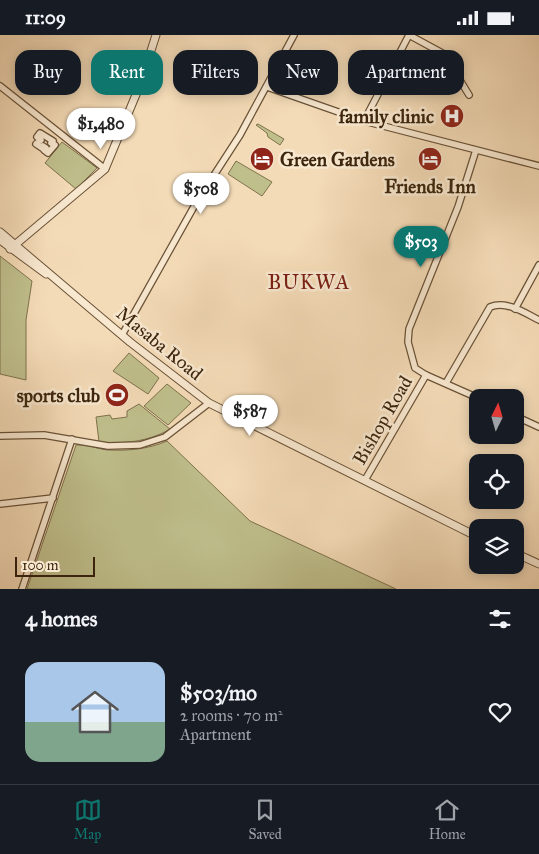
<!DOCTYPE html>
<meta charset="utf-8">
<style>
:root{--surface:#171b24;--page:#20242c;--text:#f1f3f6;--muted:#9ea1a6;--line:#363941;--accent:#0f766e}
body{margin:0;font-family:"IM FELL Great Primer",serif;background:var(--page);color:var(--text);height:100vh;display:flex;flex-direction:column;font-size:19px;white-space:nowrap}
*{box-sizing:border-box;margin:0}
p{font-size:16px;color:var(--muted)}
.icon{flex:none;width:28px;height:28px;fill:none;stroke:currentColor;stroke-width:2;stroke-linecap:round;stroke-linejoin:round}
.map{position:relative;height:554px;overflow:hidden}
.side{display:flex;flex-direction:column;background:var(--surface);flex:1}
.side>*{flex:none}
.hud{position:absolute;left:15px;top:15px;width:510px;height:45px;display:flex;gap:10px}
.needle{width:32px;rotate:5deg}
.controls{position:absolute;left:469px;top:354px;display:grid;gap:10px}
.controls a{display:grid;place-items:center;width:55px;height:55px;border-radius:10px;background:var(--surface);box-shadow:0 2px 12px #0003;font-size:25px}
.scale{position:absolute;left:15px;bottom:12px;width:80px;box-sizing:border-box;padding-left:5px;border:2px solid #3c250c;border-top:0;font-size:14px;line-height:18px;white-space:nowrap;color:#3c250c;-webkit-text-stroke:4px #f8e8d0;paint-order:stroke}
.price{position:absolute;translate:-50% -42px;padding:0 11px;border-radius:18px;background:#fff;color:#222;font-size:16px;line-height:32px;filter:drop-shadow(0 1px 2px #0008)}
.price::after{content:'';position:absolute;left:50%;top:30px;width:15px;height:11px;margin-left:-8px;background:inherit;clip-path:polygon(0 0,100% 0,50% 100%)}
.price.on{background:var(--accent);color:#fff}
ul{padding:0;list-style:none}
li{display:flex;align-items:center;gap:15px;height:125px;padding:0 25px}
li span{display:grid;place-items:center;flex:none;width:140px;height:100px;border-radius:15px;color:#555}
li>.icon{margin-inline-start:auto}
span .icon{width:60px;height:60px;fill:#fffc;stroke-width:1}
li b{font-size:21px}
h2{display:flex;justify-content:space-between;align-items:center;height:60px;padding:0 25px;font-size:21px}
.pill{padding:0 18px;border-radius:15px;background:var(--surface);box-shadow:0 2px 12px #0003;font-size:18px;line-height:45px}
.pill.on{background:var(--accent);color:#fff}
.status{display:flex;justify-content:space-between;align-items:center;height:35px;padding:0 25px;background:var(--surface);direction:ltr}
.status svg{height:14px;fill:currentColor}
.tabs{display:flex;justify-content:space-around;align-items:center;height:70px;border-top:1px solid var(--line);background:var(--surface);font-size:14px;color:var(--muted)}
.tabs a{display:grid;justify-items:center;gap:2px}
.tabs .on{color:var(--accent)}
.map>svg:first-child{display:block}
.green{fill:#bfbf8c;stroke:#7e724c}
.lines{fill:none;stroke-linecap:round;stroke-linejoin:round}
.minor-casing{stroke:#6a5237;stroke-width:8}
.tertiary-casing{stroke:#6a5237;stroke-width:9}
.minor{stroke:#f8e8d0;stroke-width:5.5}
.tertiary{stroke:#f8e8d0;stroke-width:7}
.labels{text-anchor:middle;stroke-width:5;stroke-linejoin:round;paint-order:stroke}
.poi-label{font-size:19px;font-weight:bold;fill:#3c250c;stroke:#f8e8d0;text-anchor:end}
.street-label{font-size:19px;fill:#3c250c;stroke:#f8e8d0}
.quarter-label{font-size:21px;letter-spacing:1px;fill:#7a1f14;stroke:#f8e8d0}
</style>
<div class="status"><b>11:09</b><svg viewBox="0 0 49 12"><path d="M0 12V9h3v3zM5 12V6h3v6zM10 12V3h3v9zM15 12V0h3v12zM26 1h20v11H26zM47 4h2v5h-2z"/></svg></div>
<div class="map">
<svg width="539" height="554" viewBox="0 0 539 554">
<rect width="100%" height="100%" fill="#f4dbb7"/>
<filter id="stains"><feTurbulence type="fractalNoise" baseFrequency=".004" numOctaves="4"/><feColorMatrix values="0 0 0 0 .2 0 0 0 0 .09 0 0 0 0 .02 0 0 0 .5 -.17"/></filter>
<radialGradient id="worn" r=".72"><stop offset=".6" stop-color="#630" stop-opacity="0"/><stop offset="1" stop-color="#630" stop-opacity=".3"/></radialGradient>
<g class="green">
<path d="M258 89 284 104 280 110 268 102 267 98 256 90Z"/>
<path d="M62 107 97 133 76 154 45 128Z"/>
<path d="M236 126 272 147 262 161 228 139Z"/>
<path d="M0 221 32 246 26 285V345L0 339Z"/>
<path d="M129 318 159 343 148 359 113 336Z"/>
<path d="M167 349 191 368 168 390 144 371Z"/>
<path d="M139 369 170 394C148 407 124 409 99 407L96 382 110 380 112 384 127 382V376Z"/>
<path d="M167 406 250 486 396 554H27L76 410C87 409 97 414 108 415 128 416 149 414 167 406Z"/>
</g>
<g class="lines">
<g class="minor-casing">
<g id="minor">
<path d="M409 0 444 19 469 60"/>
<path d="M0 51 105 134"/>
<path d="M267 52 364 86 539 131"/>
<path d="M364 86 409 0"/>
<path d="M476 115 458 172 409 294 408 307 415 333 426 340 478 363"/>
<path d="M48 118 44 115 46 113 43 111 42 113 36 109 41 105 37 102 40 98 53 106 51 108 55 110 48 118"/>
<path d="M515 274 539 230"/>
<path d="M122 300 196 168 240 100 294 0"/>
<path d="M446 348 490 272C506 265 525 278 539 285"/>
<path d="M515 381 539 392"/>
<path d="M0 401 44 400 108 411 140 410 165 402 209 368"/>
<path d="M365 445 426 340"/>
<path d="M0 469 53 463"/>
<path d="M22 554 72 404"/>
</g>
</g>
<g class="tertiary-casing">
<g id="tertiary">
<path d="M0 197 130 307 209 368 478 502"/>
<path d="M0 205 46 239"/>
<path d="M10 214 105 134 140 50 156 0"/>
<path d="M515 518 539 529"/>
</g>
</g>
<use href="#minor" class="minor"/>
<use href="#tertiary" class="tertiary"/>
</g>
<defs>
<g id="hospital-disc" transform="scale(1.25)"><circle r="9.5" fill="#8f2418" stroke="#f8e8d0"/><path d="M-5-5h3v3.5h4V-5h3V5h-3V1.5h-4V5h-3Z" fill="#fff"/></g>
<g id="hotel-disc" transform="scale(1.25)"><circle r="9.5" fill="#8f2418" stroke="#f8e8d0"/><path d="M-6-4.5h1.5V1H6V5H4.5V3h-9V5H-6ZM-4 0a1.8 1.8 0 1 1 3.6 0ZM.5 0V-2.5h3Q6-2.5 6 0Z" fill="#fff"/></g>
<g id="stadium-disc" transform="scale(1.25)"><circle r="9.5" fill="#8f2418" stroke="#f8e8d0"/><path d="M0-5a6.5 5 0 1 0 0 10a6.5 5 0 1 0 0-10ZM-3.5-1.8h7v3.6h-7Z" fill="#fff"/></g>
</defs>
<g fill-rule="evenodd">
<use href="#hospital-disc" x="452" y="81"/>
<use href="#hotel-disc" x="262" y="124"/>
<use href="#hotel-disc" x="430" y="124"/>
<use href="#stadium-disc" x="117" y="360"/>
</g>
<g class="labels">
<g class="poi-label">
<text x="434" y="88">family clinic</text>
<text x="280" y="131" text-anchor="start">Green Gardens</text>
<text x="430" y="158" text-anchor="middle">Friends Inn</text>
<text x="100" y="367">sports club</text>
</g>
<g class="street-label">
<text transform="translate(160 308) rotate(39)" y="7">Masaba Road</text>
<text transform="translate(382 385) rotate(-60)" y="7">Bishop Road</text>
</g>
<g class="quarter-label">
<text x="309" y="254">BUKWA</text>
</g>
</g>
<rect width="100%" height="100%" filter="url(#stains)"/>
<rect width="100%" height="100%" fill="url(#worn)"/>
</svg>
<div class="controls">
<a><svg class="needle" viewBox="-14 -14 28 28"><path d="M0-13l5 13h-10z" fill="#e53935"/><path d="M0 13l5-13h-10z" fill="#9ea1a6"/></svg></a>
<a><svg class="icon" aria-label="locate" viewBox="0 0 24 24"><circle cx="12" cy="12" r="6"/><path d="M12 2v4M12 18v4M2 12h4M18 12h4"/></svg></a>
<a><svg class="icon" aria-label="layers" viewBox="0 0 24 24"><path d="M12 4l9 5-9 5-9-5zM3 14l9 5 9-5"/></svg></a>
</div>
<div class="scale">100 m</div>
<b class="price" style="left:101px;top:115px">$1,480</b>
<b class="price" style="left:201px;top:180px">$508</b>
<b class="price on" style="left:421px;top:233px">$503</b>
<b class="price" style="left:250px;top:402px">$587</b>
<div class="hud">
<a class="pill">Buy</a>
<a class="pill on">Rent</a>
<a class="pill">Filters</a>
<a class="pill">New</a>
<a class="pill">Apartment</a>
</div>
</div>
<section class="side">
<h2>4 homes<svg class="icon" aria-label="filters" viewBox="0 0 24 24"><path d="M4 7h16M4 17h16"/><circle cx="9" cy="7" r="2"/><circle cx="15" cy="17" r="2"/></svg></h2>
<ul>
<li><span style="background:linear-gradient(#a9c7e8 60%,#7fa58c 0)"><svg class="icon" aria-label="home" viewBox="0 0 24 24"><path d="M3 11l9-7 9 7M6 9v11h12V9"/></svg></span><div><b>$503/mo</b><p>2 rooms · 70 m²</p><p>Apartment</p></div><svg class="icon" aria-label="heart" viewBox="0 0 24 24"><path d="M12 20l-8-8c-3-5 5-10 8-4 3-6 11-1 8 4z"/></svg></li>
</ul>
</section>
<nav class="tabs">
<a class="on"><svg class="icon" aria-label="map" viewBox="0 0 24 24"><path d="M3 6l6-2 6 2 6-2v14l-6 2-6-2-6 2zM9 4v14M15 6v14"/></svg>Map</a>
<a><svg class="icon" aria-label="saved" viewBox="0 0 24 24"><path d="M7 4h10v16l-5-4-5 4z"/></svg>Saved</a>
<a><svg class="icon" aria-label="home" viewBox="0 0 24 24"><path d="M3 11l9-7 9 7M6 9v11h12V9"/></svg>Home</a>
</nav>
